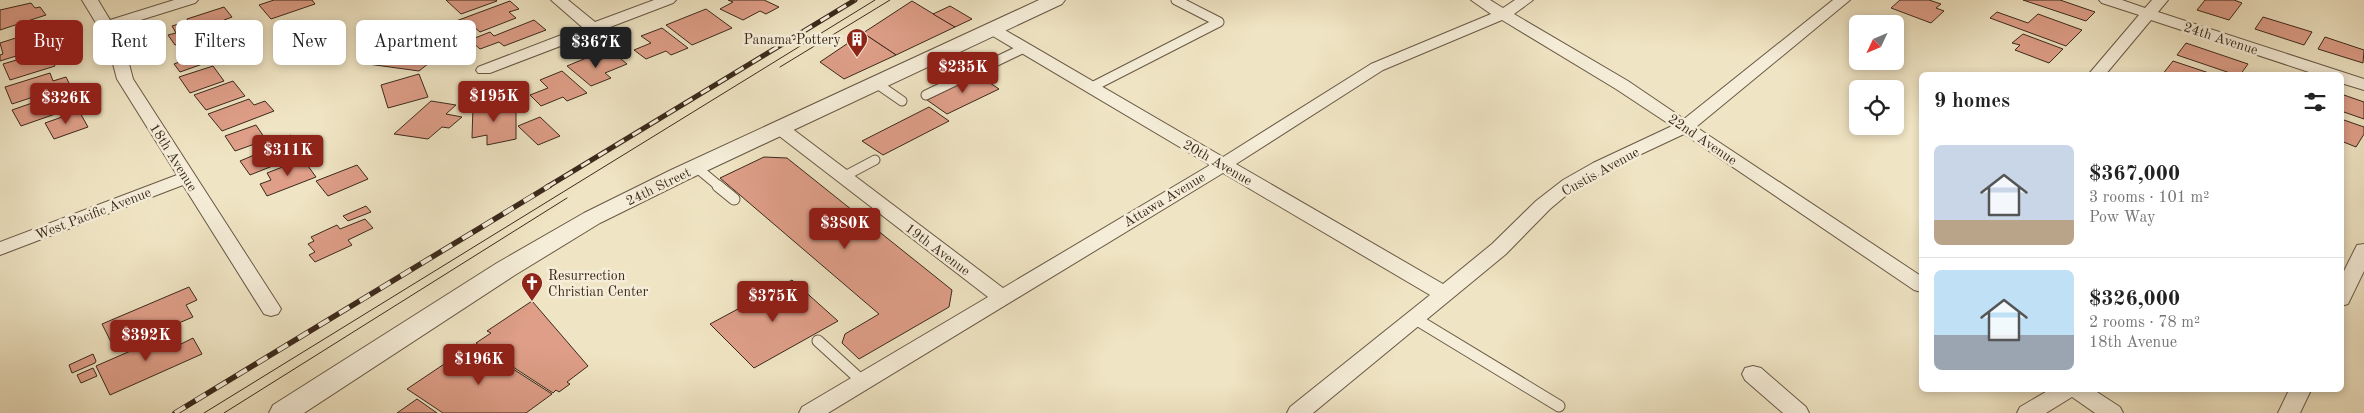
<!DOCTYPE html>
<meta charset="utf-8">
<style>
:root{--surface:#fff;--page:#f2f2f2;--text:#222;--muted:#767676;--line:#e0e0e0;--accent:#8f2418}
body{margin:0;font-family:"Old Standard TT",serif;background:var(--page);color:var(--text);height:100vh;display:flex;flex-direction:column;font-size:19px;white-space:nowrap}
*{box-sizing:border-box;margin:0}
p{font-size:16px;color:var(--muted)}
.icon{flex:none;width:28px;height:28px;fill:none;stroke:currentColor;stroke-width:2;stroke-linecap:round;stroke-linejoin:round}
.map{position:relative;flex:1;overflow:hidden}
.details{position:absolute;left:1919px;top:72px;width:425px;height:320px;display:flex;flex-direction:column;background:var(--surface);border-radius:8px;box-shadow:0 2px 8px #0003}
.details>*{flex:none}
.top-card{position:absolute;left:15px;top:20px;width:475px;height:45px;display:flex;gap:10px}
.needle{width:32px;rotate:226deg}
.tools{position:absolute;left:1849px;top:15px;display:grid;gap:10px}
.tools a{display:grid;place-items:center;width:55px;height:55px;border-radius:8px;background:var(--surface);box-shadow:0 2px 8px #0003;font-size:25px}
.price{position:absolute;translate:-50% -42px;padding:0 11px;border-radius:5px;background:var(--accent);color:#fff;font-size:16px;line-height:32px;filter:drop-shadow(0 1px 2px #0008)}
.price::after{content:'';position:absolute;left:50%;top:30px;width:15px;height:11px;margin-left:-8px;background:inherit;clip-path:polygon(0 0,100% 0,50% 100%)}
.price.selected{background:#222;color:#fff}
ul{padding:0;list-style:none}
li{display:flex;align-items:center;gap:15px;height:125px;padding:0 15px}
li+li{border-top:1px solid var(--line)}
li span{display:grid;place-items:center;flex:none;width:140px;height:100px;border-radius:8px;color:#555}
li>.icon{margin-inline-start:auto}
span .icon{width:60px;height:60px;fill:#fffc;stroke-width:1}
li b{font-size:21px}
h2{display:flex;justify-content:space-between;align-items:center;height:60px;padding:0 15px;font-size:21px}
.chip{padding:0 18px;border-radius:8px;background:var(--surface);box-shadow:0 2px 8px #0003;font-size:18px;line-height:45px}
.chip.selected{background:var(--accent);color:#fff}
.map>svg:first-child{display:block}
.building{fill:#de9e88;stroke:#3b291b}
.lines{fill:none;stroke-linecap:round;stroke-linejoin:round}
.service-far1-casing{stroke:#685845;stroke-width:11}
.service-casing{stroke:#685845;stroke-width:13}
.minor-casing{stroke:#685845;stroke-width:2}
.tertiary-casing{stroke:#685845;stroke-width:2}
.service-far1{stroke:#f5edd8;stroke-width:9}
.service{stroke:#f5edd8;stroke-width:11}
.minor{fill:#f5edd8;fill-rule:evenodd}
.tertiary{fill:#f5edd8;fill-rule:evenodd}
.tram{stroke:#3b291b;stroke-width:1}
.rail-far1-casing{stroke:#3b291b;stroke-width:5}
.rail-casing{stroke:#3b291b;stroke-width:5.5}
.rail-far1{stroke:#f5edd8;stroke-width:3;stroke-dasharray:10;stroke-linecap:butt}
.rail{stroke:#f5edd8;stroke-width:4;stroke-dasharray:12;stroke-linecap:butt}
.labels{text-anchor:middle;stroke-width:5;stroke-linejoin:round;paint-order:stroke}
.street-label{font-size:14px;fill:#3b291b;stroke:#f5edd8}
.poi-label{font-size:14px;fill:#3b291b;stroke:#f5edd8;text-anchor:end}
</style>
<div class="map">
<svg width="2364" height="413" viewBox="0 0 2364 413">
<rect width="100%" height="100%" fill="#efe4c3"/>
<filter id="stains"><feTurbulence type="fractalNoise" baseFrequency=".004" numOctaves="4"/><feColorMatrix values="0 0 0 0 .2 0 0 0 0 .09 0 0 0 0 .02 0 0 0 .5 -.17"/></filter>
<radialGradient id="worn" r=".72"><stop offset=".6" stop-color="#630" stop-opacity="0"/><stop offset="1" stop-color="#630" stop-opacity=".3"/></radialGradient>
<g class="building">
<path d="M274 0H312L315 4 271 19 259 5Z"/>
<path d="M446 0H496L497 1 461 14Z"/>
<path d="M728 0H764L779 7 766 14 760 11 743 20 720 9 733 2Z"/>
<path d="M1900 0H1929L1941 4 1936 8 1944 11 1931 23 1891 8Z"/>
<path d="M2023 0H2060L2095 12 2086 21Z"/>
<path d="M2205 0H2234L2242 3 2229 20 2197 10Z"/>
<path d="M510 1 519 9 509 12 516 18 480 32 473 26 465 29 456 21Z"/>
<path d="M912 1 955 27 896 55 863 33Z"/>
<path d="M31 3 35 8 40 7 46 15 0 30V10Z"/>
<path d="M950 6 972 19 955 27 933 14Z"/>
<path d="M224 7 232 17 224 20 229 27 175 45 168 35 176 33 172 26 188 21 187 19Z"/>
<path d="M706 9 732 28 692 45 666 25Z"/>
<path d="M1997 12 2028 23 2038 14 2082 30 2066 46 1990 18Z"/>
<path d="M2263 17 2312 32 2304 45 2255 29Z"/>
<path d="M534 20 546 30 504 46 499 42 480 49 470 40 490 32 494 36Z"/>
<path d="M662 28 688 48 671 55 666 51 646 59 634 50 651 43 641 36Z"/>
<path d="M41 30 45 37 56 33 61 42 0 61V55L3 54 0 43Z"/>
<path d="M863 33 896 55 844 79 820 62Z"/>
<path d="M2023 34 2063 49 2049 63 2015 50 2020 45 2012 43Z"/>
<path d="M230 36 242 50 180 72 174 64 185 60 179 53Z"/>
<path d="M2325 37 2364 50 2363 63 2318 49Z"/>
<path d="M405 40 449 47 419 71 368 64 384 52 390 53Z"/>
<path d="M2186 43 2248 64 2240 75H2236L2177 55Z"/>
<path d="M57 48 62 58 53 61 55 66 10 80 3 64Z"/>
<path d="M615 54 627 64 605 73 611 78 591 86 567 66 591 56 597 61Z"/>
<path d="M2173 61 2215 75H2162Z"/>
<path d="M213 66 224 81 190 93 179 77Z"/>
<path d="M562 71 587 93 567 101 563 97 541 106 530 95 548 88 540 80Z"/>
<path d="M50 73 53 81 66 77 70 85 12 104 5 87Z"/>
<path d="M419 74 428 97 388 108 381 85Z"/>
<path d="M978 75 999 89 947 114 927 100Z"/>
<path d="M233 81 245 96 206 110 194 95Z"/>
<path d="M58 94 61 99 71 96 78 106 21 126 12 110Z"/>
<path d="M2341 94 2364 102V119L2341 111Z"/>
<path d="M249 99 254 105 265 101 274 111 222 131 208 114Z"/>
<path d="M431 101 456 105 446 114 462 117 449 128 442 127 428 139 394 134Z"/>
<path d="M499 101V113L516 110V139L487 145V135L472 138 473 106Z"/>
<path d="M929 107 949 121 883 155 862 141Z"/>
<path d="M79 111 88 127 54 139 45 123Z"/>
<path d="M540 117 560 136 538 145 518 126Z"/>
<path d="M2341 119 2364 127V134L2356 147 2341 141Z"/>
<path d="M256 125 266 140 235 151 225 136Z"/>
<path d="M291 135 305 153 250 175 240 161 259 153 256 149Z"/>
<path d="M764 157 787 158 952 290 949 307 859 359 842 343 845 334 879 314 720 178Z"/>
<path d="M303 159 316 177 267 196 260 184 271 180 267 173Z"/>
<path d="M357 165 368 179 328 196 316 181Z"/>
<path d="M366 206 371 212 348 221 343 216Z"/>
<path d="M365 219 373 228 348 240 352 245 315 262 309 255 315 252 308 244 314 241 311 237 337 225 340 229Z"/>
<path d="M792 280 838 321 754 368 710 324Z"/>
<path d="M189 287 197 300 186 305 193 317 115 350 102 324Z"/>
<path d="M532 301 588 366 567 382 570 384 559 392 556 390 553 393 476 343 491 333 487 331Z"/>
<path d="M174 332 181 344 193 338 202 354 110 395 96 366Z"/>
<path d="M474 344 552 394 526 413H443L407 389Z"/>
<path d="M93 354 96 361 95 363 72 373 69 365Z"/>
<path d="M93 368 97 376 81 383 77 375Z"/>
<path d="M417 399 437 413H397Z"/>
</g>
<g class="lines">
<g class="service-far1-casing">
<g id="service-far1">
<path d="M876 83 902 101"/>
<path d="M1092 87 1219 22 1176 0"/>
<path d="M926 95 1024 48"/>
<path d="M696 167 720 187"/>
<path d="M843 177 875 160"/>
</g>
</g>
<g class="service-casing">
<g id="service">
<path d="M718 186 734 199"/>
<path d="M1414 318 1559 406"/>
<path d="M818 341 862 381"/>
</g>
</g>
<g class="minor-casing">
<g id="minor">
<path d="M82 0H98L110 20 174 0H198L195 3 115 28 123 41 133 79 278 304 281 309 278 314 271 316 264 314 183 185 0 255V242L177 175 117 79 107 41Z"/>
<path d="M551 0H568L595 22 654 0H676L673 3 490 73H478L476 70 478 67 582 27Z"/>
<path d="M1471 0H1490L1503 8 1515 0H1533L1514 14 1628 81 1684 119 1833 0H1850L1696 127 1921 276V292L1914 290 1684 134 1605 171 1575 188 1550 209 1506 254 1313 413H1287L1290 407 1430 295 1223 173 828 413H799L802 407 988 297 774 132 771 128 774 124H786L1003 288 1210 165 986 32 984 29 986 26H998L1223 157 1371 64 1491 14ZM1502 20 1616 89 1672 126 1593 163 1563 180 1536 201 1492 244 1443 284 1236 164 1383 70Z"/>
<path d="M2099 0H2122L2145 8 2152 0H2168L2158 12 2364 79V90L2341 83V75H2318L2151 20 2105 75H2088L2139 15 2102 3Z"/>
<path d="M2364 244V271L2348 304 2341 306V277L2357 245Z"/>
<path d="M1753 366 1761 368 1806 407 1809 413H1783L1745 380 1742 374 1745 368Z"/>
<path d="M2049 390H2094L2120 407 2123 413H2095L2072 397 2046 413H2017L2020 407Z"/>
<path d="M2289 390H2311L2300 413H2278Z"/>
</g>
</g>
<g class="tertiary-casing">
<path id="tertiary" d="M1039 0H1065L1062 4 687 180 600 223 515 275 304 413H269L273 405 497 263 584 213 671 170Z"/>
</g>
<use href="#service-far1" class="service-far1"/>
<use href="#service" class="service"/>
<use href="#minor" class="minor"/>
<use href="#tertiary" class="tertiary"/>
<g class="tram">
<path d="M780 67 890 0"/>
<path d="M204 413 875 0"/>
<path d="M224 413 567 198"/>
</g>
<g class="rail-far1-casing">
<path id="rail-far1" d="M547 187 855 0"/>
</g>
<g class="rail-casing">
<path id="rail" d="M175 413 549 186"/>
</g>
<use href="#rail-far1" class="rail-far1"/>
<use href="#rail" class="rail"/>
</g>
<defs>
<g id="building-pin" transform="scale(1.125)"><path d="M0 17L-7.5 6A9.5 9.5 0 1 1 7.5 6Z" fill="#8f2418" stroke="#f5edd8"/><path d="M-4-6H4V6H1V3H-1V6H-4ZM-2.5-4.3h1.7v1.8h-1.7ZM.8-4.3h1.7v1.8H.8ZM-2.5-1h1.7V.8h-1.7ZM.8-1h1.7V.8H.8Z" fill="#fff"/></g>
<g id="church-pin" transform="scale(1.125)"><path d="M0 17L-7.5 6A9.5 9.5 0 1 1 7.5 6Z" fill="#8f2418" stroke="#f5edd8"/><path d="M-1.2-6h2.4v3.5h3.3v2.4h-3.3V6h-2.4V-.1h-3.3v-2.4h3.3Z" fill="#fff"/></g>
</defs>
<g fill-rule="evenodd">
<use href="#building-pin" x="857" y="39"/>
<use href="#church-pin" x="532" y="283"/>
</g>
<g class="labels">
<g class="street-label">
<text transform="translate(2221 38) rotate(18)" y="5">24th Avenue</text>
<text transform="translate(1703 139) rotate(34)" y="5">22nd Avenue</text>
<text transform="translate(174 157) rotate(58)" y="5">18th Avenue</text>
<text transform="translate(1218 162) rotate(30)" y="5">20th Avenue</text>
<text transform="translate(1600 171) rotate(-29)" y="5">Custis Avenue</text>
<text transform="translate(658 186) rotate(-26)" y="5">24th Street</text>
<text transform="translate(1164 199) rotate(-31)" y="5">Attawa Avenue</text>
<text transform="translate(93 213) rotate(-21)" y="5">West Pacific Avenue</text>
<text transform="translate(938 249) rotate(37)" y="5">19th Avenue</text>
</g>
<g class="poi-label">
<text x="841" y="44">Panama Pottery</text>
<text x="548" y="280" text-anchor="start">Resurrection<tspan x="548" dy="16">Christian Center</tspan></text>
</g>
</g>
<rect width="100%" height="100%" filter="url(#stains)"/>
<rect width="100%" height="100%" fill="url(#worn)"/>
</svg>
<div class="tools">
<a><svg class="needle" viewBox="-14 -14 28 28"><path d="M0-13l5 13h-10z" fill="#e53935"/><path d="M0 13l5-13h-10z" fill="#767676"/></svg></a>
<a><svg class="icon" aria-label="locate" viewBox="0 0 24 24"><circle cx="12" cy="12" r="6"/><path d="M12 2v4M12 18v4M2 12h4M18 12h4"/></svg></a>
</div>
<b class="price selected" style="left:596px;top:69px">$367K</b>
<b class="price" style="left:963px;top:94px">$235K</b>
<b class="price" style="left:494px;top:123px">$195K</b>
<b class="price" style="left:66px;top:125px">$326K</b>
<b class="price" style="left:288px;top:177px">$311K</b>
<b class="price" style="left:845px;top:250px">$380K</b>
<b class="price" style="left:773px;top:323px">$375K</b>
<b class="price" style="left:146px;top:362px">$392K</b>
<b class="price" style="left:479px;top:386px">$196K</b>
<div class="top-card">
<a class="chip selected">Buy</a>
<a class="chip">Rent</a>
<a class="chip">Filters</a>
<a class="chip">New</a>
<a class="chip">Apartment</a>
</div>
<section class="details">
<h2>9 homes<svg class="icon" aria-label="filters" viewBox="0 0 24 24"><path d="M4 7h16M4 17h16"/><circle cx="9" cy="7" r="2"/><circle cx="15" cy="17" r="2"/></svg></h2>
<ul>
<li><span style="background:linear-gradient(#c9d6e8 75%,#b9a48a 0)"><svg class="icon" aria-label="home" viewBox="0 0 24 24"><path d="M3 11l9-7 9 7M6 9v11h12V9"/></svg></span><div><b>$367,000</b><p>3 rooms · 101 m²</p><p>Pow Way</p></div></li>
<li><span style="background:linear-gradient(#bfe0f5 65%,#9aa5b1 0)"><svg class="icon" aria-label="home" viewBox="0 0 24 24"><path d="M3 11l9-7 9 7M6 9v11h12V9"/></svg></span><div><b>$326,000</b><p>2 rooms · 78 m²</p><p>18th Avenue</p></div></li>
</ul>
</section>
</div>
